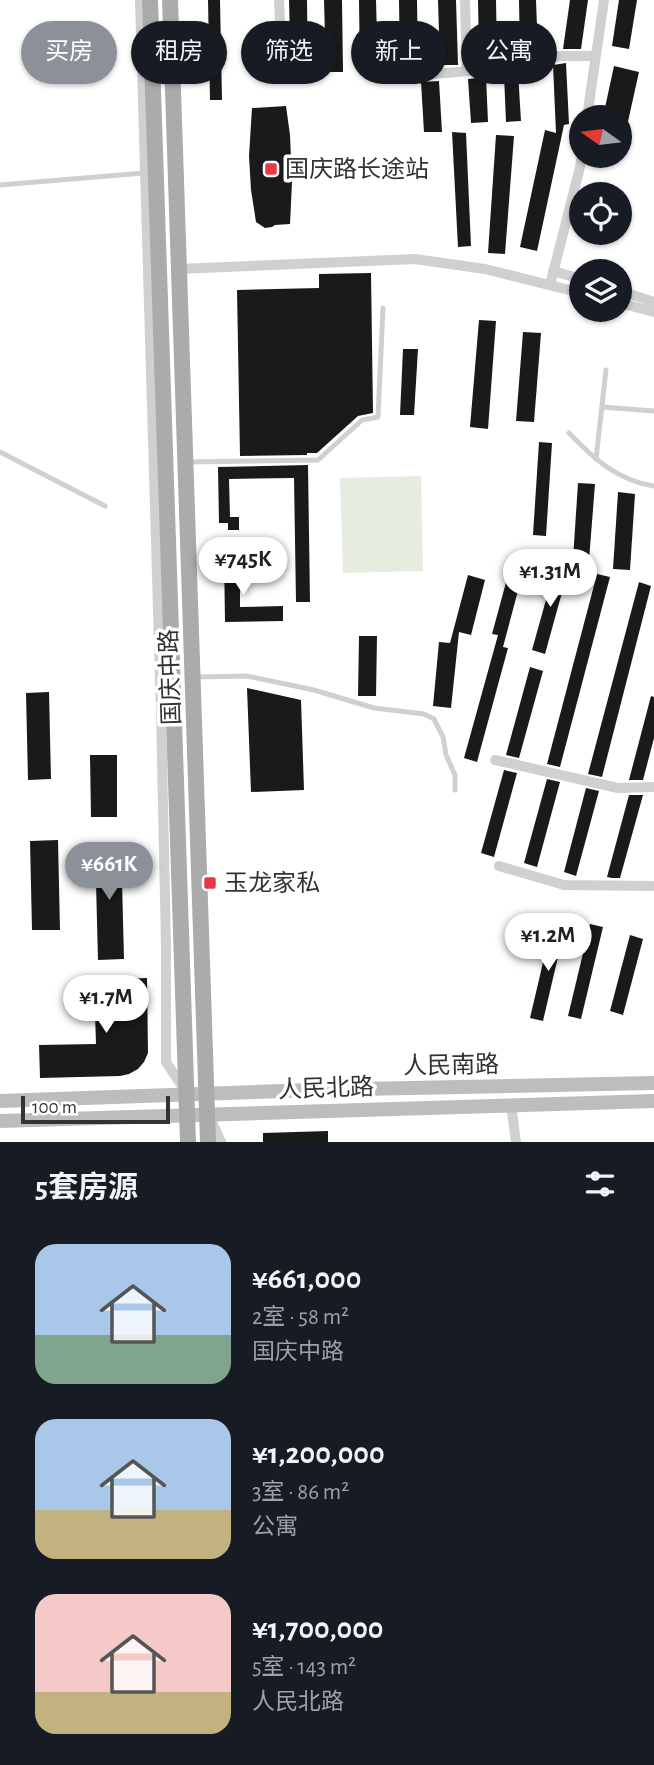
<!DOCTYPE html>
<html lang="zh">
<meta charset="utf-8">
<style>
:root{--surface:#171b24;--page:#242831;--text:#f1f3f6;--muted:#9ea1a6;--accent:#8c9099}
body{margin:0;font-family:"Alegreya Sans","Noto Sans SC",sans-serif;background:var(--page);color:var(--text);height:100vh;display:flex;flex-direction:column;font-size:26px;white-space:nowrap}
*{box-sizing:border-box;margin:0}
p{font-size:23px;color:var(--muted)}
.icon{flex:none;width:38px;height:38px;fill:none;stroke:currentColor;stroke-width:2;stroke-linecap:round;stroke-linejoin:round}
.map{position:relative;height:1142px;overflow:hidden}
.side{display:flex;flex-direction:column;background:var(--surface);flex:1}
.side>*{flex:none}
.top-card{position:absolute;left:21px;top:21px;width:612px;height:63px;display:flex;gap:14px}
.needle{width:46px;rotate:284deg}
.controls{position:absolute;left:569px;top:105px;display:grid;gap:14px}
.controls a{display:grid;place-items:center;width:63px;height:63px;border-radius:50%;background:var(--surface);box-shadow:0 2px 5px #0004;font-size:35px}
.scale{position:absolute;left:21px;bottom:18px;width:149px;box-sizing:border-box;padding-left:7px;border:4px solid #333;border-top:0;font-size:19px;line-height:24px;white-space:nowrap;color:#333;-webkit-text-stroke:5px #fff;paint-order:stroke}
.price{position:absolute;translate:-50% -60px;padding:0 16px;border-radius:24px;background:#fff;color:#222;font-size:23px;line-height:46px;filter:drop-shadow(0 2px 4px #0008)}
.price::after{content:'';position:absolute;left:50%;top:42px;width:21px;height:16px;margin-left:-10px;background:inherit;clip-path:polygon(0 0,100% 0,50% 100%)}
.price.on{background:var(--accent);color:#fff}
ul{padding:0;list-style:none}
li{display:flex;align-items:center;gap:21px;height:175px;padding:0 35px}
li span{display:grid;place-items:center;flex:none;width:196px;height:140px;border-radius:21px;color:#555}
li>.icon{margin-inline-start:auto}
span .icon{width:84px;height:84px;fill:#fffc;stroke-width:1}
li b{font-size:30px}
h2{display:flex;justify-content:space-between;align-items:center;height:84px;padding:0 35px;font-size:30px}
.tag{padding:0 24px;border-radius:32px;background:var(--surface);box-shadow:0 2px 5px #0004;font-size:24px;line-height:63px}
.tag.on{background:var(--accent);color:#fff}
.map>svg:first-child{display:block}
.green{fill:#e6ecdf}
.building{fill:#1a1a1a}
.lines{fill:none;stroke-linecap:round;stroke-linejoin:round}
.service{stroke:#d0d0d0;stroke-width:5}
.minor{stroke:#d0d0d0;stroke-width:10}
.tertiary{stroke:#d0d0d0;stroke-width:12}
.secondary{stroke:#bdbdbd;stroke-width:14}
.primary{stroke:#ababab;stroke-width:16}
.poi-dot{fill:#e63946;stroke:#fff;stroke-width:2.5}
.labels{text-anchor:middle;stroke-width:7;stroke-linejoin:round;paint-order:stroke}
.poi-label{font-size:24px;fill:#333;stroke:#fff;text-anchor:start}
.street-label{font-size:24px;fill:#333;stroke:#fff}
</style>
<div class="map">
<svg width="654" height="1142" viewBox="0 0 654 1142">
<rect width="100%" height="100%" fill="#fff"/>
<path class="green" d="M421 476 423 571 343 573 340 478Z"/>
<g class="building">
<path d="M208 0H220L222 100H210Z"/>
<path d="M289 0H307L308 74H291Z"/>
<path d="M324 0H342L343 72H326Z"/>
<path d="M359 0H376L378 73H360Z"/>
<path d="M399 0H417L418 68 400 70Z"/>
<path d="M438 0H456L458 65H440Z"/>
<path d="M478 0H496L497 54H479Z"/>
<path d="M519 0H536L538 53 520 56Z"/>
<path d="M570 0H588L581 49H563Z"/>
<path d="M619 0H637L629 49 612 46Z"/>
<path d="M566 63 569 124 564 125 537 251 520 247 545 130 556 133 553 65Z"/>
<path d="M614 66 639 72 623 144H620V117H603Z"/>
<path d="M518 72 521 121 506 122 504 75Z"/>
<path d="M486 77 488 122 471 123 468 79Z"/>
<path d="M439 81 442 132H424L421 82Z"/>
<path d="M286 106 290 135 292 182 290 224 275 225 272 227 265 228 256 222 251 190 249 156 252 108Z"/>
<path d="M452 132 466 133 471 246 458 247Z"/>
<path d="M496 135 514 136 505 254 488 253Z"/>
<path d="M371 273 373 413 358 416 317 453H307V455L240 456 237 290 319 288V274Z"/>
<path d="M479 320 496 321 488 429 470 427Z"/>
<path d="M523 332 541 333 534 422 516 421Z"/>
<path d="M403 349H418L414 415H400Z"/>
<path d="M539 442 552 443 546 536 533 535Z"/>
<path d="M308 465 310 602H296L294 478 229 479 230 517H239V530H228V523H219L218 467Z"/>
<path d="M578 483 595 484 589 560 573 559Z"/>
<path d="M618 492 635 494 630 570 613 569Z"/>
<path d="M240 553V607L283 606V621L225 622 224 554Z"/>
<path d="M511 564 524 568 503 647 508 648 477 762 464 758 498 635 492 634Z"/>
<path d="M556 564 569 567 545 654 532 650Z"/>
<path d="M597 574 610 577 560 767 547 764Z"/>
<path d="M468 575 485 580 471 635 459 632 451 708 433 706 439 642 450 643Z"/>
<path d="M639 582 651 586 602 777 588 774Z"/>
<path d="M359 636H377L376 696H358Z"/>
<path d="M530 667 543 671 519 758 506 755Z"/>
<path d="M247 688 301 700 304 790 251 792Z"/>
<path d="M49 692 51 779 28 780 26 693Z"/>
<path d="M651 696 654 697V738L643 780H629Z"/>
<path d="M90 755H117V817H91Z"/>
<path d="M504 770 517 773 494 857 481 853Z"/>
<path d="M547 779 560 782 537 867 524 863Z"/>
<path d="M586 788 599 791 576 876 564 872Z"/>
<path d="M629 795H643L620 878H612L607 877Z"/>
<path d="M58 840 60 930H32L30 841Z"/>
<path d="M121 843 124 959 98 960 95 844Z"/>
<path d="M552 924 565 927 543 1021 530 1018Z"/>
<path d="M590 924 603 927 581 1019 568 1016Z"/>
<path d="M630 935 643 939 623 1015 610 1011Z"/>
<path d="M147 978 148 1053 144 1062 138 1069 129 1074 120 1076 40 1078 39 1045 96 1044 94 980Z"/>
<path d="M328 1131V1142H263V1133Z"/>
</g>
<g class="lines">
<g class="service">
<path d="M0 185 144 173"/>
<path d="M602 407 654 411"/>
<path d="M569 433C593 458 618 481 654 486"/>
<path d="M0 452 105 506"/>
<path d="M596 459 606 370"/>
<path d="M188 462 318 460 362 420 378 417 383 308"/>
<path d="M196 677 247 676 314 690 374 708 424 714 434 719 443 737 446 755 455 775V790"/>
</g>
<g class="minor">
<path d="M140 0 161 711 166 946V1062L184 1089"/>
<path d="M279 0 282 67"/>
<path d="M465 0 467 71"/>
<path d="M408 76 495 69 561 56H595"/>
<path d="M587 117 604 0"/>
<path d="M179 269 415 259 485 269 581 293"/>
<path d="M553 271 581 279"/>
<path d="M550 285 580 167 582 156"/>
<path d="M620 291 654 302"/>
<path d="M620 303 654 312"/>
<path d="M495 760 618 788 654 787"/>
<path d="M499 866 564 885 654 886"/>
<path d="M511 1105 516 1142"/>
</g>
<path class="tertiary" d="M210 1120 220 1142"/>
<g class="secondary">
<path d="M0 1101 311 1090 654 1083"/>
<path d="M0 1121 654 1101"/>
</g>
<g class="primary">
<path d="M150 0 188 1142"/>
<path d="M170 0 208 1142"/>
</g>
</g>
<g class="poi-dot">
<rect x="264" y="162" width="14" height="14" rx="3.5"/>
<rect x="203" y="876" width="14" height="14" rx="3.5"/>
</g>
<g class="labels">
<g class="poi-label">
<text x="285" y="177">国庆路长途站</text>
<text x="224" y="891">玉龙家私</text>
</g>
<g class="street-label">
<text transform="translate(170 677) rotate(-92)" y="8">国庆中路</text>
<text transform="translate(451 1065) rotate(-1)" y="8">人民南路</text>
<text transform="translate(326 1088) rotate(-2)" y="8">人民北路</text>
</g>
</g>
</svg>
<div class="controls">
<a><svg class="needle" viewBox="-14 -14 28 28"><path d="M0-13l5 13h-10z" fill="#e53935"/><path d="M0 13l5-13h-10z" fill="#9ea1a6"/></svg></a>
<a><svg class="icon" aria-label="locate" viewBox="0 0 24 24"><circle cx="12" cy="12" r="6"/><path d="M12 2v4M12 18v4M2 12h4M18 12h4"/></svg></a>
<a><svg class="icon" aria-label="layers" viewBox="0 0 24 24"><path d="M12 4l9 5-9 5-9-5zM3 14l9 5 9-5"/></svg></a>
</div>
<div class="scale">100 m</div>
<b class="price" style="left:243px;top:597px">¥745K</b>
<b class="price" style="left:550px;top:609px">¥1.31M</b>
<b class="price on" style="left:109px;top:902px">¥661K</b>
<b class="price" style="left:548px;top:973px">¥1.2M</b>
<b class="price" style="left:106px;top:1035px">¥1.7M</b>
<div class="top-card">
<a class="tag on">买房</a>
<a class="tag">租房</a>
<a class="tag">筛选</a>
<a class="tag">新上</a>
<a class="tag">公寓</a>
</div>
</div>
<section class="side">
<h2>5套房源<svg class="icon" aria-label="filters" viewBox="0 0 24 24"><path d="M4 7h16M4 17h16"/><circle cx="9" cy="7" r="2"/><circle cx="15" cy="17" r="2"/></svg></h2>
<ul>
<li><span style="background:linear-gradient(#a9c7e8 65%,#7fa58c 0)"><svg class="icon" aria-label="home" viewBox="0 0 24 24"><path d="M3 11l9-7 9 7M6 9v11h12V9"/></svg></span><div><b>¥661,000</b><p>2室 · 58 m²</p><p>国庆中路</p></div></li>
<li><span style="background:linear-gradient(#a9c7e8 65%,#c2b280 0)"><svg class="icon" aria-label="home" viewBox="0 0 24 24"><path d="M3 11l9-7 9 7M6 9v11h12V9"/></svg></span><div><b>¥1,200,000</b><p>3室 · 86 m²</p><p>公寓</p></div></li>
<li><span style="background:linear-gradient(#f6c9c9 70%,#c2b280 0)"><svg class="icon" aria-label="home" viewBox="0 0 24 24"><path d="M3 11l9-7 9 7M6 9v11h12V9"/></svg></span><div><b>¥1,700,000</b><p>5室 · 143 m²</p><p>人民北路</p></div></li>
</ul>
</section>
